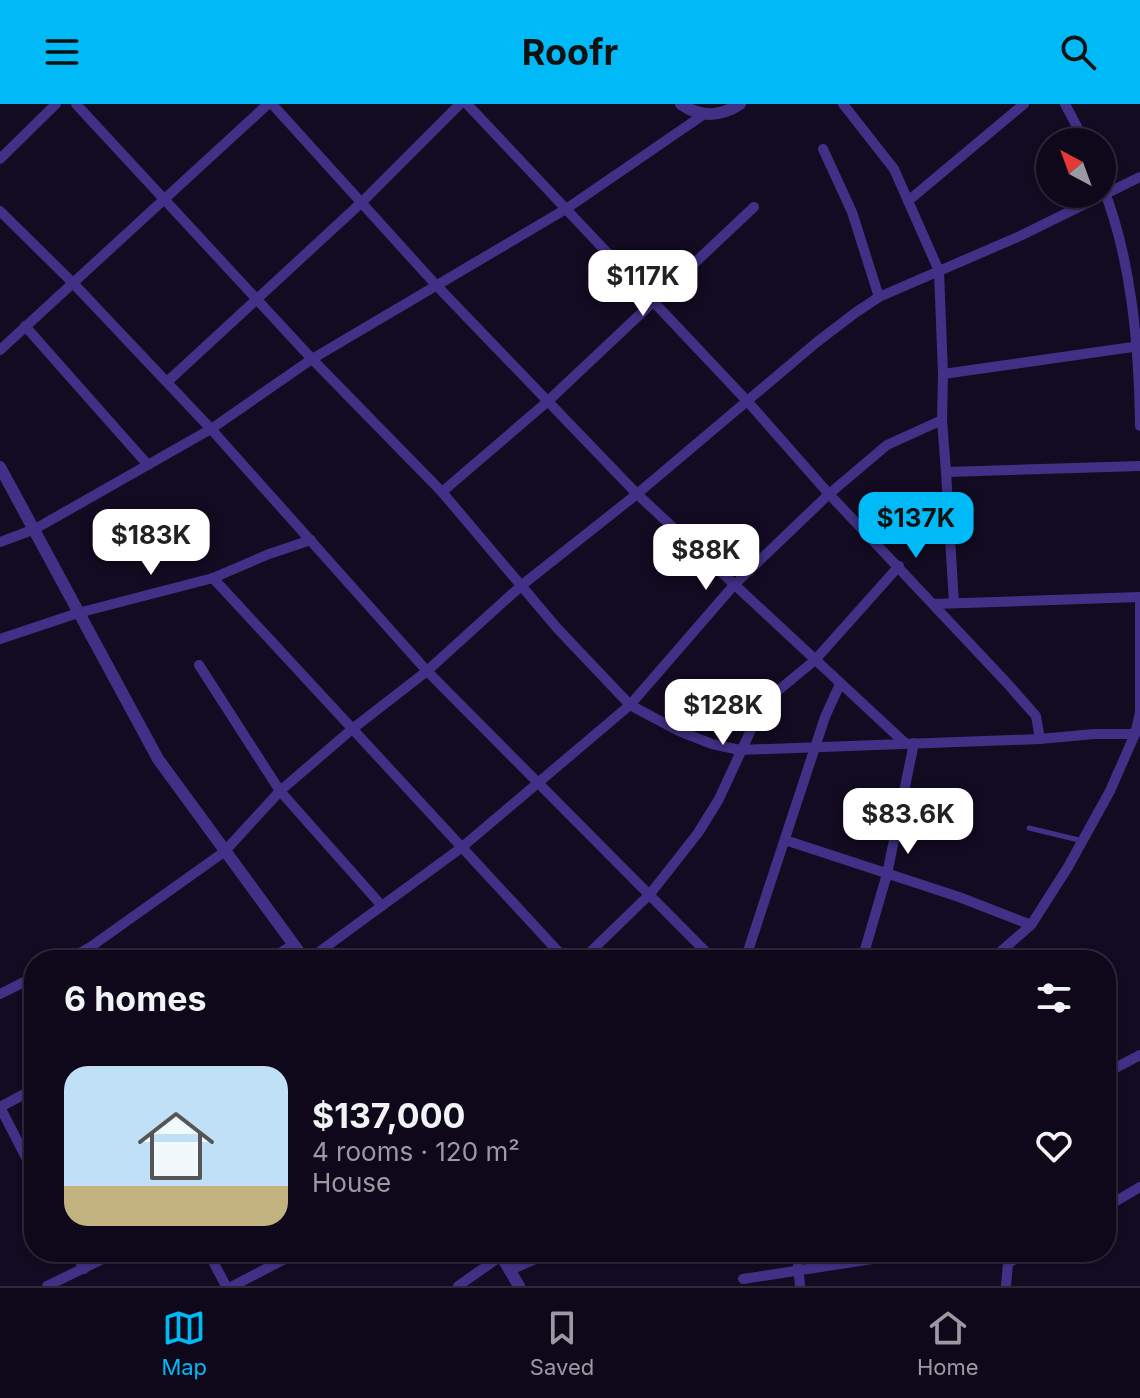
<!DOCTYPE html>
<meta charset="utf-8">
<style>
:root{--surface:#0e081a;--page:#1c1627;--text:#f1f3f6;--muted:#9b9aa2;--line:#2e2939;--accent:#00b9f7}
body{margin:0;font-family:Inter,sans-serif;background:var(--page);color:var(--text);height:100vh;display:flex;flex-direction:column;font-size:30px;white-space:nowrap}
*{box-sizing:border-box;margin:0}
p{font-size:26px;color:var(--muted)}
.icon{flex:none;width:44px;height:44px;fill:none;stroke:currentColor;stroke-width:2;stroke-linecap:round;stroke-linejoin:round}
.map{position:relative;flex:1;overflow:hidden}
.drawer{position:absolute;left:24px;top:846px;width:1092px;height:312px;display:flex;flex-direction:column;background:var(--surface);border-radius:32px;box-shadow:0 2px 6px #0004,0 0 0 2px var(--line)}
.drawer>*{flex:none}
.needle{width:52px;rotate:319deg}
.controls{position:absolute;left:1036px;top:24px;display:grid;gap:16px}
.controls a{display:grid;place-items:center;width:80px;height:80px;border-radius:50%;background:var(--surface);box-shadow:0 2px 6px #0004,0 0 0 2px var(--line);font-size:40px}
.price{position:absolute;translate:-50% -68px;padding:0 18px;border-radius:16px;background:#fff;color:#222;font-size:26px;line-height:52px;filter:drop-shadow(0 2px 4px #0008)}
.price::after{content:'';position:absolute;left:50%;top:48px;width:24px;height:18px;margin-left:-12px;background:inherit;clip-path:polygon(0 0,100% 0,50% 100%)}
.price.active{background:var(--accent);color:#111}
ul{padding:0;list-style:none}
li{display:flex;align-items:center;gap:24px;height:200px;padding:0 40px}
li span{display:grid;place-items:center;flex:none;width:224px;height:160px;border-radius:24px;color:#555}
li>.icon{margin-inline-start:auto}
span .icon{width:96px;height:96px;fill:#fffc;stroke-width:1}
li b{font-size:34px}
h2{display:flex;justify-content:space-between;align-items:center;height:96px;padding:0 40px;font-size:34px}
header{display:flex;justify-content:space-between;align-items:center;height:104px;padding:0 40px;background:var(--accent);color:#111;font-size:36px;font-weight:700}
.dock{display:flex;justify-content:space-around;align-items:center;height:112px;border-top:2px solid var(--line);background:var(--surface);font-size:22px;color:var(--muted)}
.dock a{display:grid;justify-items:center;gap:4px}
.dock .active{color:var(--accent)}
.map>svg:first-child{display:block}
.lines{fill:none;stroke-linecap:round;stroke-linejoin:round}
.service{stroke:#413186;stroke-width:5}
.minor{stroke:#413186;stroke-width:10}
.tertiary{stroke:#413186;stroke-width:12}
</style>
<header><svg class="icon" aria-label="menu" viewBox="0 0 24 24"><path d="M4 6h16M4 12h16M4 18h16"/></svg>Roofr<svg class="icon" aria-label="search" viewBox="0 0 24 24"><circle cx="10" cy="10" r="6"/><path d="M15 15l6 6"/></svg></header>
<div class="map">
<svg width="1140" height="1182" viewBox="0 0 1140 1182">
<rect width="100%" height="100%" fill="#130b22"/>
<g class="lines">
<path class="service" d="M1029 724 1083 737"/>
<g class="minor">
<path d="M76 0 312 255 442 388 557 524 630 601 679 627 712 640 740 646 1040 635 1094 630H1135"/>
<path d="M272 0 436 181 637 390 905 639"/>
<path d="M467 0 748 298 829 390 1006 578 1036 612 1040 635"/>
<path d="M843 0 894 65 939 167 943 270"/>
<path d="M1065 0 1085 38"/>
<path d="M823 45 852 108 879 193"/>
<path d="M0 55 56 0"/>
<path d="M1102 81C1132 155 1139 244 1140 322"/>
<path d="M908 97 1024 0"/>
<path d="M0 107 73 179 211 325 427 567 714 856"/>
<path d="M25 222 148 361"/>
<path d="M0 246 268 0"/>
<path d="M167 278 362 98 460 0"/>
<path d="M942 316 946 368 1140 362"/>
<path d="M946 368 954 499"/>
<path d="M442 388 547 298 754 103"/>
<path d="M0 438 35 425 211 325 312 255 566 105 703 11"/>
<path d="M213 474 566 856"/>
<path d="M934 500 1140 493"/>
<path d="M0 535 78 509 213 474 269 450 311 436"/>
<path d="M199 561 280 687 382 802"/>
<path d="M785 736 959 793 1031 821"/>
<path d="M67 856 89 844 224 748 280 687 351 626 427 567 522 481 637 390 817 238 855 209 879 193 1020 132 1140 73"/>
<path d="M269 856 294 840"/>
<path d="M308 856 461 744 630 601 734 481 829 390 887 341 942 316 943 270 1140 242"/>
<path d="M582 856 650 790 698 729 719 695 756 615 774 590 815 556 899 462"/>
<path d="M745 856 825 613 840 580"/>
<path d="M862 856 887 770 914 639"/>
<path d="M991 856 1031 821 1068 763 1110 687 1135 630 1140 609V493"/>
<path d="M0 890 34 873"/>
<path d="M1106 969 1140 951"/>
<path d="M0 1003 34 1069"/>
<path d="M0 1003 34 985"/>
<path d="M1106 1103 1140 1083"/>
<path d="M75 1148 84 1165"/>
<path d="M208 1148 226 1182"/>
<path d="M797 1148 800 1182"/>
<path d="M1008 1159 1028 1148"/>
<path d="M510 1166 552 1148"/>
<path d="M743 1175 905 1150"/>
<path d="M47 1182 117 1148"/>
<path d="M233 1182 298 1148"/>
<path d="M458 1182 501 1152"/>
<path d="M1006 1182 1009 1148"/>
</g>
<g class="tertiary">
<path d="M681 0C701 14 720 13 740 0"/>
<path d="M0 363 158 655 305 856"/>
<path d="M499 1148 519 1182"/>
</g>
</g>
</svg>
<div class="controls">
<a><svg class="needle" viewBox="-14 -14 28 28"><path d="M0-13l5 13h-10z" fill="#e53935"/><path d="M0 13l5-13h-10z" fill="#9b9aa2"/></svg></a>
</div>
<b class="price" style="left:643px;top:214px">$117K</b>
<b class="price active" style="left:916px;top:456px">$137K</b>
<b class="price" style="left:151px;top:473px">$183K</b>
<b class="price" style="left:706px;top:488px">$88K</b>
<b class="price" style="left:723px;top:643px">$128K</b>
<b class="price" style="left:908px;top:752px">$83.6K</b>
<section class="drawer">
<h2>6 homes<svg class="icon" aria-label="filters" viewBox="0 0 24 24"><path d="M4 7h16M4 17h16"/><circle cx="9" cy="7" r="2"/><circle cx="15" cy="17" r="2"/></svg></h2>
<ul>
<li><span style="background:linear-gradient(#bfe0f5 75%,#c2b280 0)"><svg class="icon" aria-label="home" viewBox="0 0 24 24"><path d="M3 11l9-7 9 7M6 9v11h12V9"/></svg></span><div><b>$137,000</b><p>4 rooms · 120 m²</p><p>House</p></div><svg class="icon" aria-label="heart" viewBox="0 0 24 24"><path d="M12 20l-8-8c-3-5 5-10 8-4 3-6 11-1 8 4z"/></svg></li>
</ul>
</section>
</div>
<nav class="dock">
<a class="active"><svg class="icon" aria-label="map" viewBox="0 0 24 24"><path d="M3 6l6-2 6 2 6-2v14l-6 2-6-2-6 2zM9 4v14M15 6v14"/></svg>Map</a>
<a><svg class="icon" aria-label="saved" viewBox="0 0 24 24"><path d="M7 4h10v16l-5-4-5 4z"/></svg>Saved</a>
<a><svg class="icon" aria-label="home" viewBox="0 0 24 24"><path d="M3 11l9-7 9 7M6 9v11h12V9"/></svg>Home</a>
</nav>
